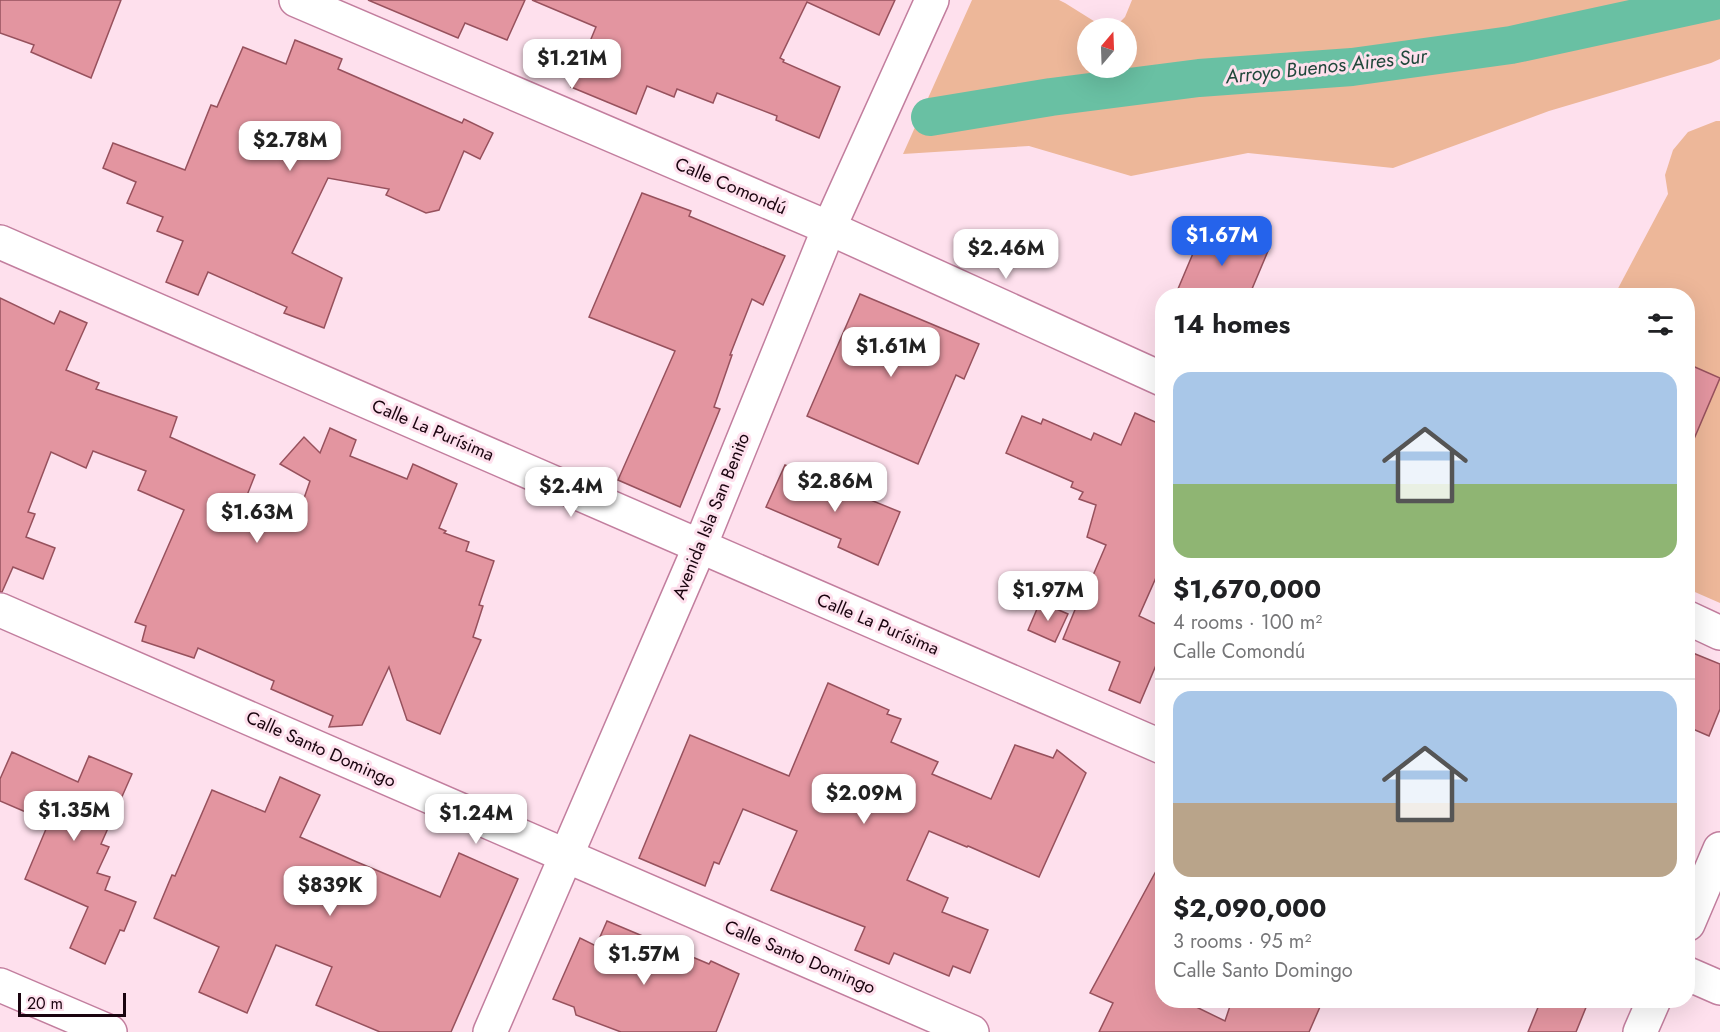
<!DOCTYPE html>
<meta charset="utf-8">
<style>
:root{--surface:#fff;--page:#f6f6f6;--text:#202124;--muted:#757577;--line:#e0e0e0;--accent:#2563eb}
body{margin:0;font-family:Jost,sans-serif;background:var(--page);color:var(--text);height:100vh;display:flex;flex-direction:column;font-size:22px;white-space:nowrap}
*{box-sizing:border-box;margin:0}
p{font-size:20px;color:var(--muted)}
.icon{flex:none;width:33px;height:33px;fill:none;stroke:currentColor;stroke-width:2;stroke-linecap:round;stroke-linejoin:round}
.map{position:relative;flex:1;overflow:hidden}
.side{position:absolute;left:1155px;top:288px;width:540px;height:720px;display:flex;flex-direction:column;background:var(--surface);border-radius:24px;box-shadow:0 6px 24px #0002}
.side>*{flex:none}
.needle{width:39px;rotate:19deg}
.controls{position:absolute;left:1077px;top:18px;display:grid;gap:12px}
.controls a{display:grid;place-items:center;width:60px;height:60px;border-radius:50%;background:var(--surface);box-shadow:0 6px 24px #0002;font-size:30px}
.scale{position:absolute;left:18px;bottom:15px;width:108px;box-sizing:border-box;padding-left:6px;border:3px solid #1a040f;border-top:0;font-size:16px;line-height:21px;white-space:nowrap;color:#1a040f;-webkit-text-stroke:4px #fee0ed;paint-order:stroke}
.price{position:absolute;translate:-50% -51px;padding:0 14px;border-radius:12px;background:#fff;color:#222;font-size:20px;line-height:39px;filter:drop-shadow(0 2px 3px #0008)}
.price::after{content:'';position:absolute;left:50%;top:36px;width:18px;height:14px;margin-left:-9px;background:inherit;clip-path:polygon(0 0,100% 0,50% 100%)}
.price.active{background:var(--accent);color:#fff}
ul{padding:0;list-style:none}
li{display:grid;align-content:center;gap:12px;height:318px;padding:0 18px}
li+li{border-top:2px solid var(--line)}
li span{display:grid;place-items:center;height:186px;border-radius:18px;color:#555}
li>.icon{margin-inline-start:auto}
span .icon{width:108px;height:108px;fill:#fffc;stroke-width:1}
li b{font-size:26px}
h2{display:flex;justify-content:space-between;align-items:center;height:72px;padding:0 18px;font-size:26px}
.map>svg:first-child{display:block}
.green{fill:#edb799}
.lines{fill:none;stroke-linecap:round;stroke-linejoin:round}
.canal{stroke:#69c0a3;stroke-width:38}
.building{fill:#e395a0;stroke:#97515d;stroke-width:1.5}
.minor-casing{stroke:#c27e9e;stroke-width:36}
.major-casing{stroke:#c27e9e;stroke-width:36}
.minor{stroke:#fff;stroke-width:33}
.major{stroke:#fff;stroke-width:33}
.labels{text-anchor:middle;stroke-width:6;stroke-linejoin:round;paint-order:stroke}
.street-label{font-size:18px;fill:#1a040f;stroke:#fee0ed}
.water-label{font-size:20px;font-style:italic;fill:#21483c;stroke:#fee0ed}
</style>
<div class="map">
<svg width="1720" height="1032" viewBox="0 0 1720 1032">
<rect width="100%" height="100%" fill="#fee0ed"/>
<g class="green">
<path d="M972 0H1059L1065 3 1105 28H1088V68H1126V28H1114L1125 17 1132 0H1720V59L1711 63 1549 111 1393 168 1248 153 1131 176 1029 146 903 154Z"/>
<path d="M1716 121H1720V603L1688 589V296H1614L1668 194 1665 175 1673 150 1688 132Z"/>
</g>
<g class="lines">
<path class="canal" d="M930 117 1051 97 1199 78 1352 67 1511 45 1719 0"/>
</g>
<g class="building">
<path d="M0 0H121L91 78 31 52 34 45 0 33Z"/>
<path d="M368 0H525L507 40 465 23 458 38Z"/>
<path d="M532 0H895L879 35 807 2 780 58 784 60 783 62 840 87 819 138 776 120 777 116 717 93 713 103 677 89 674 97 647 86 636 114 571 87 596 27Z"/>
<path d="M295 40 342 59 338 69 462 123 464 119 493 133 480 159 464 151 439 210 426 213 386 195 389 189 328 178 292 253 342 278 324 328 284 313 287 307 208 272 198 295 166 282 183 241 157 231 163 217 127 203 136 182 103 168 113 143 185 170 211 105 217 107 243 47 286 64Z"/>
<path d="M642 193 691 211 689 216 785 256 763 305 752 299 730 355H732L714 407 720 409 680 507 618 480 675 351 589 317Z"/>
<path d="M1205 225 1268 251 1249 296H1175Z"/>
<path d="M860 294 979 344 964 379 956 375 918 464 807 416Z"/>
<path d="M0 298 54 324 60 311 87 323 66 370 99 383 96 389 177 417 170 437 255 475 242 508 293 530 310 481 280 464 304 437 320 453 330 428 356 440 350 456 407 479 413 464 457 484 439 528 446 531 444 533 469 542 466 551 494 561 479 605 483 606 473 637 481 640 440 734 407 720 389 667 362 725 329 727 333 716 271 689 274 681 198 648 194 658 142 641 146 626 135 622 184 510 138 490 146 471 93 451 86 468 51 452 28 512 35 514 26 537 55 548 43 579 13 567 2 592H0Z"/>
<path d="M1688 364 1720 378 1688 453Z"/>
<path d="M1135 413 1162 425V485L1158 498 1162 500V564L1139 616 1162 627V651L1140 703 1109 690 1120 662 1063 639 1079 600 1082 601 1106 545 1087 537 1096 505 1079 499 1083 492 1071 487 1073 482 1006 453 1022 416 1041 424 1043 419 1091 440 1094 433 1121 445Z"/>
<path d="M785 465 900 512 878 565 838 547 841 539 766 507Z"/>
<path d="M1040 602 1068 614 1055 642 1028 630Z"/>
<path d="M1688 651 1720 664V709L1709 736 1688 727Z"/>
<path d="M828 683 889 710 887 714 901 719 891 742 938 762 932 774 991 799 1015 745 1053 758 1057 750 1086 773 1039 877 968 846 967 847 929 831 907 880 948 898 942 912 988 930 970 973 953 966 949 976 894 953 889 964 855 950 865 927 771 890 797 831 743 809 719 864 714 862 705 886 639 858 690 735 789 776Z"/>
<path d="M12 752 78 782 89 756 132 774 101 844 109 847 97 873 110 877 105 890 136 902 124 931 120 930 105 964 70 948 88 907 25 879 49 822 0 801V779Z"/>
<path d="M280 777 320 795 300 837 357 862 440 897 459 853 518 879 451 1032H380L316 1005 332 967 276 945 247 1013 199 992 219 947 154 918 172 875 175 876 212 790 265 812Z"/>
<path d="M1162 860V1000H1182L1225 1021 1232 1000H1323L1309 1032H1099L1113 1003 1090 993Z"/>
<path d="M607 921 709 964 711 961 739 974 716 1032H621L576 1015 574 1007 553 999 580 938 596 946Z"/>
<path d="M1541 1000H1589L1576 1032H1528Z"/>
</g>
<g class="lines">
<g class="minor-casing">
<g id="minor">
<path d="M296 0 829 228 1162 379"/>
<path d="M0 242 1162 747"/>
<path d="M0 610 972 1032"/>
<path d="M1688 618 1720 633"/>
<path d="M1688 924 1720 849"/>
<path d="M1688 974 1720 988"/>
<path d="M0 985 110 1032"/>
<path d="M1640 1032 1654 1000"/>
</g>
</g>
<g class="major-casing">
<path id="major" d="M490 1032 700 546 829 228 932 0"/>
</g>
<use href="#minor" class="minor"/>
<use href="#major" class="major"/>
</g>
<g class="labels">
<g class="street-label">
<text transform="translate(731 186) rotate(23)" y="6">Calle Comondú</text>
<text transform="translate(433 430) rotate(23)" y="6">Calle La Purísima</text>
<text transform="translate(711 516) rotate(-68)" y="6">Avenida Isla San Benito</text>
<text transform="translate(878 624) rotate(23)" y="6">Calle La Purísima</text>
<text transform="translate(321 749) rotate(24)" y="6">Calle Santo Domingo</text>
<text transform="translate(800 957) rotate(23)" y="6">Calle Santo Domingo</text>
</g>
<g class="water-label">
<text transform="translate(1326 66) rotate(-6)" y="7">Arroyo Buenos Aires Sur</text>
</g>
</g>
</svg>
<div class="controls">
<a><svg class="needle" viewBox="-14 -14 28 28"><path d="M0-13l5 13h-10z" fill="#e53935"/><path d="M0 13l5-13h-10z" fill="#757577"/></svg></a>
</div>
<div class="scale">20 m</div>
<b class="price" style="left:572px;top:90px">$1.21M</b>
<b class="price" style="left:290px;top:172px">$2.78M</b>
<b class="price active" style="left:1222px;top:267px">$1.67M</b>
<b class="price" style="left:1006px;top:280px">$2.46M</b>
<b class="price" style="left:891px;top:378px">$1.61M</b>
<b class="price" style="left:835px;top:513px">$2.86M</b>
<b class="price" style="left:571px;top:518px">$2.4M</b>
<b class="price" style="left:257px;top:544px">$1.63M</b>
<b class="price" style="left:1048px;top:622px">$1.97M</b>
<b class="price" style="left:864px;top:825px">$2.09M</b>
<b class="price" style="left:74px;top:842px">$1.35M</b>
<b class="price" style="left:476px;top:845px">$1.24M</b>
<b class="price" style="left:330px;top:917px">$839K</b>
<b class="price" style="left:644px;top:986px">$1.57M</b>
<section class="side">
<h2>14 homes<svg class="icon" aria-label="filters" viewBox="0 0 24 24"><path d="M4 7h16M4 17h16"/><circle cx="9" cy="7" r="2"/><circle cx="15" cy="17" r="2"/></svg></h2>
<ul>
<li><span style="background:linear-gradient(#a9c7e8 60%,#8fb573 0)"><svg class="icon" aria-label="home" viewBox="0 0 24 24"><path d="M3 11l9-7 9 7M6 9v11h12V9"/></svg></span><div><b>$1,670,000</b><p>4 rooms · 100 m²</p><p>Calle Comondú</p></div></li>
<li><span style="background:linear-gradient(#a9c7e8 60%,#b9a48a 0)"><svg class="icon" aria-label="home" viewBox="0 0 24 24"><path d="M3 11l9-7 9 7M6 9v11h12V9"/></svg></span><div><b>$2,090,000</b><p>3 rooms · 95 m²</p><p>Calle Santo Domingo</p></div></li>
</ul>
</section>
</div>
